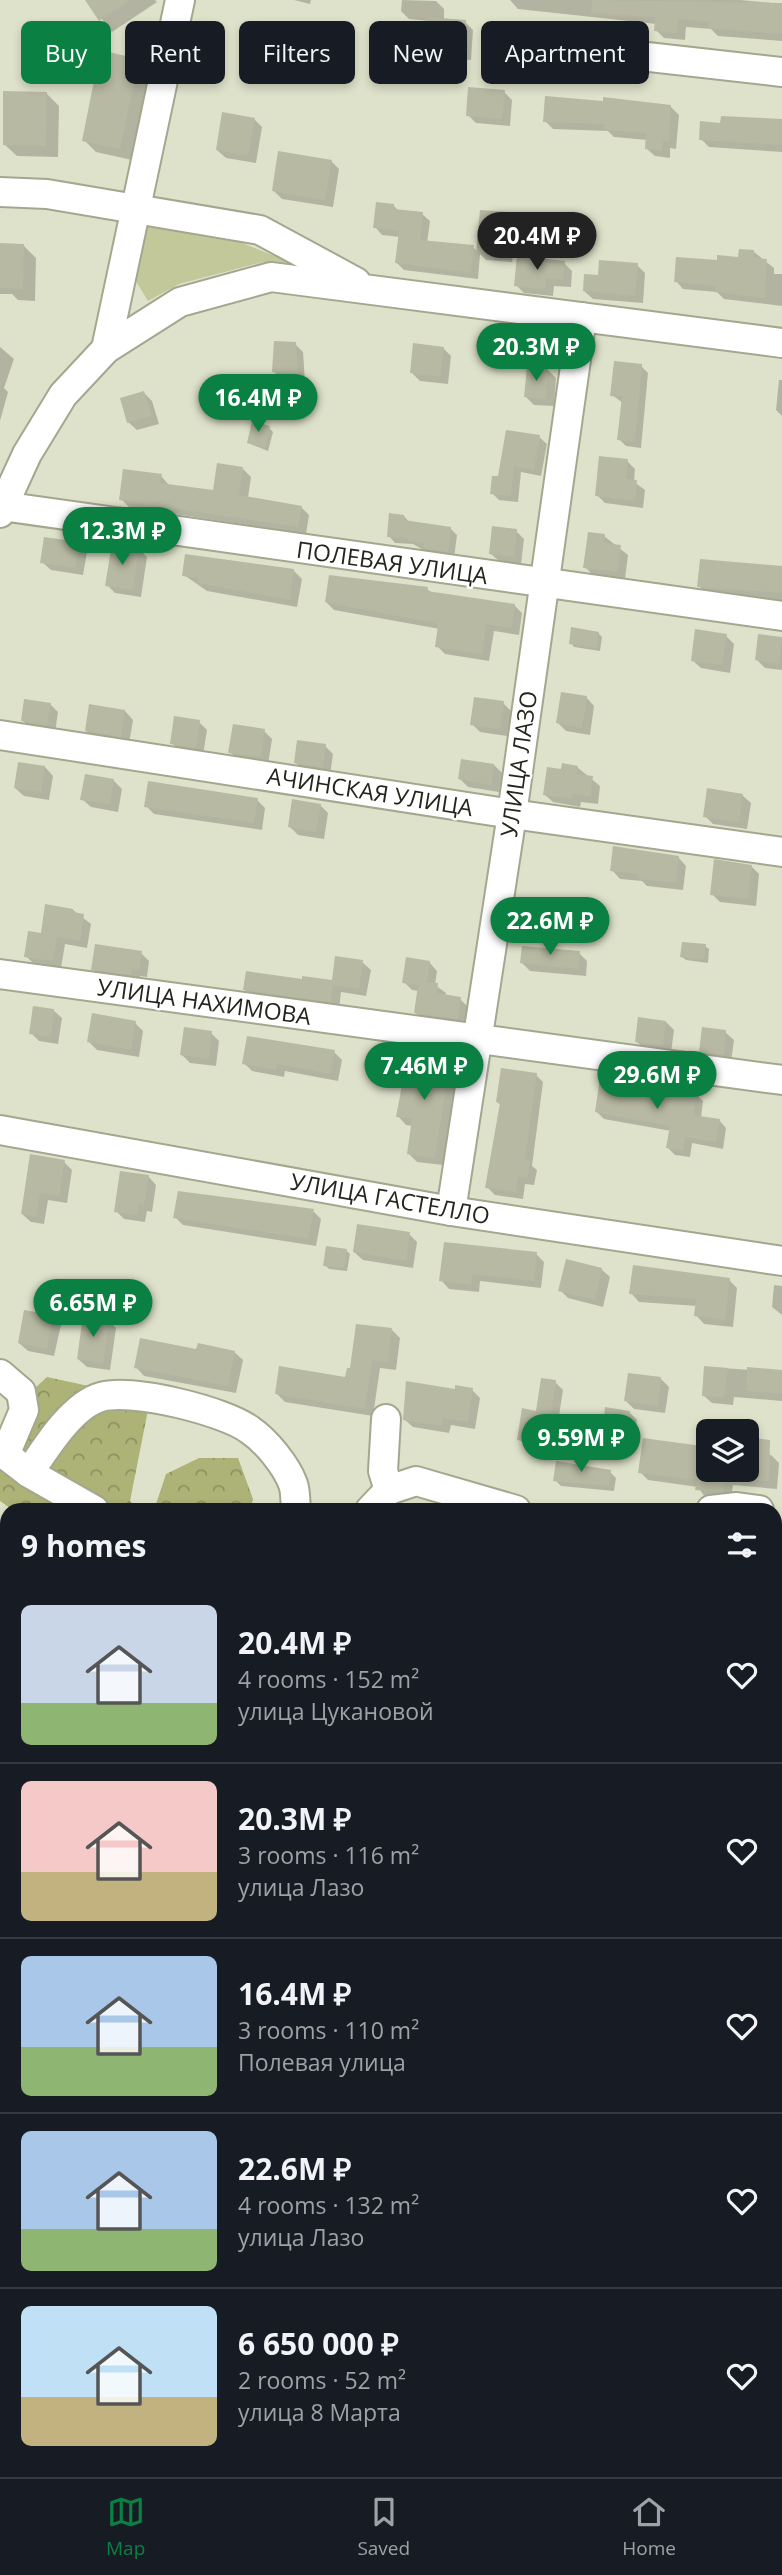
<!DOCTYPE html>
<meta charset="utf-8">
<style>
:root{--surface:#171b24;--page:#242831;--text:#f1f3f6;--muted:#9ea1a6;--line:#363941;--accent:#0b8043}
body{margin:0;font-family:"Open Sans",sans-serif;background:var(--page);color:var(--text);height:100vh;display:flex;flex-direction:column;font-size:26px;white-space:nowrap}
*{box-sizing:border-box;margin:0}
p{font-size:23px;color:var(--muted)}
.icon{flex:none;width:38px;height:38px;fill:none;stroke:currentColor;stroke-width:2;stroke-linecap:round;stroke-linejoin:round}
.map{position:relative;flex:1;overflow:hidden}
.drawer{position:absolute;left:0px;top:1503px;width:782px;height:975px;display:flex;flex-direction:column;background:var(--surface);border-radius:21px 21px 0 0;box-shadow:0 4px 10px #0003}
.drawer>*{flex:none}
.top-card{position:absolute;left:21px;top:21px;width:740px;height:63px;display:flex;gap:14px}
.fabs{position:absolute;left:696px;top:1419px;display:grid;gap:14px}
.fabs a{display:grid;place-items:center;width:63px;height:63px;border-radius:10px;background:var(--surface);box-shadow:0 4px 10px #0003;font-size:35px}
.price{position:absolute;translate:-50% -60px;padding:0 16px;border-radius:24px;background:var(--accent);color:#fff;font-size:23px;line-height:46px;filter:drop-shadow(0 2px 4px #0008)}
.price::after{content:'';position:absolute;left:50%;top:42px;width:21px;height:16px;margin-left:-10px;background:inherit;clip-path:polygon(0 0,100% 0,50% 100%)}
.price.current{background:#222;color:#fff}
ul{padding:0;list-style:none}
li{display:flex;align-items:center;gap:21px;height:175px;padding:0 21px}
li+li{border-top:2px solid var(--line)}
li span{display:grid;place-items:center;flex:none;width:196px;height:140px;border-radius:10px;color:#555}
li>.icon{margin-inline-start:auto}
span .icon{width:84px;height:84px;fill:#fffc;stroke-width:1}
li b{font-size:30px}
h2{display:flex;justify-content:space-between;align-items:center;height:84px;padding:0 21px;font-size:30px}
.tag{padding:0 24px;border-radius:10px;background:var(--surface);box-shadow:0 4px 10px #0003;font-size:24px;line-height:63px}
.tag.current{background:var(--accent);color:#fff}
.tabs{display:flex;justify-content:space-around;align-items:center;height:98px;border-top:2px solid var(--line);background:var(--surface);font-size:19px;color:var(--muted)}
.tabs a{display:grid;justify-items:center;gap:4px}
.tabs .current{color:var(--accent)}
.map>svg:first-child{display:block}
.built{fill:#d7daba}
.green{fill:#c3c89a}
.forest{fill:url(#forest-crowns)}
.shadow{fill:#0003}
.building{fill:#b7b9a2}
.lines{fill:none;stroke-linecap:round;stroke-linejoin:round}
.minor-casing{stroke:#a4a78f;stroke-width:32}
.minor{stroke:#fff;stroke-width:28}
.labels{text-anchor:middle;stroke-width:5;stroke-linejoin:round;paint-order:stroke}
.street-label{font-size:23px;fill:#24251c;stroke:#fff}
</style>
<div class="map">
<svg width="782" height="2477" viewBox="0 0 782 2477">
<defs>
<pattern id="forest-crowns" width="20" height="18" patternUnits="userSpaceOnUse" patternTransform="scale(1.75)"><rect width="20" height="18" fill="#adb277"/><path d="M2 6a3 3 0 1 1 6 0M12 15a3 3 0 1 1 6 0" fill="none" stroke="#8d9161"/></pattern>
</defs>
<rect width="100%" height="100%" fill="#dfe2ca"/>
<path class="built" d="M775 2030 782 2035V2477H78L75 2471H775Z"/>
<path class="green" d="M145 226 237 241 300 266 263 262 179 284 148 301 134 278Z"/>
<g class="forest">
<path d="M47 1377 98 1388 149 1405 130 1501 139 1510H13L0 1501V1459L34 1389Z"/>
<path d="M199 1458H238L253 1499 250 1510H154L166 1474Z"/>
</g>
<g class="shadow">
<path d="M87 0H155L157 2 112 32Z"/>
<path d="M294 0H311L310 4Z"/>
<path d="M402 0 436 1 444 9V20L465 22 473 30 471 60 457 59 456 80 425 77 417 69 426 56 429 21 409 19 401 11Z"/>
<path d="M510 0H740L782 4V41L718 36 711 29 686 27 685 40 664 38 656 30V24L518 9Z"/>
<path d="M138 60 150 73 132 160 96 152 84 140Z"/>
<path d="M504 92 512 100 510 126 476 123 468 115Z"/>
<path d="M46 93 59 106 58 157 17 156 4 144Z"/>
<path d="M671 107 679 115 676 149 670 148V158L655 156 646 148 647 140 614 137 608 131 553 129 545 121Z"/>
<path d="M254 119 262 127 256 163 226 158 217 150Z"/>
<path d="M782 121V152L709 147 701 139 721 125Z"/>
<path d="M331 161 339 169 333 207 282 199 274 191Z"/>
<path d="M393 205 399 211 422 214 430 221 427 243 473 247 478 252 481 212 508 214 516 222 512 262 486 260 480 254 478 279 404 270 397 263 400 237 382 235 375 227Z"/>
<path d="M0 245 24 246 36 258 35 301 18 300 12 294H0Z"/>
<path d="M754 252 774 268V274H782V306L724 299 717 292 683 289 676 281 719 262 740 259Z"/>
<path d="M564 263 572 271 571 287 554 286 553 296 524 293 516 285Z"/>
<path d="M637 265 645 273 643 303 593 299 584 291 599 277Z"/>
<path d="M295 344 303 352 305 382 282 380 274 372Z"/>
<path d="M0 347 14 359 4 388 8 392 0 421Z"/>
<path d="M443 348 451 356 448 384 420 381 412 373Z"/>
<path d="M641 366 648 373 641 448 626 446 619 439 623 403 612 395Z"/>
<path d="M548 370 556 378 554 406 534 405 526 397Z"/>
<path d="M779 380H782V416L776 410Z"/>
<path d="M144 393 152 401 159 424 137 430 128 422Z"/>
<path d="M269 428 273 432 268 451 248 443Z"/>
<path d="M539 437 547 444 541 476 521 472 518 502 499 500 492 493 499 478Z"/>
<path d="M627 461 635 469 634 482 645 490 643 508 605 503 597 495Z"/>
<path d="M243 469 251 477 248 498 301 507 309 515 306 534 129 507 121 499 161 476 169 485 214 492Z"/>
<path d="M404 516 410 523 450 528 457 535 454 558 432 555 413 544 395 543 389 536Z"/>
<path d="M516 531 524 539 521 564 499 561 490 553Z"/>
<path d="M604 536 628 555 625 579 593 575 585 567Z"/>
<path d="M79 544 87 552 83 575 51 570 42 562Z"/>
<path d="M139 549 147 557 141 597 115 593 107 585Z"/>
<path d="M782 568V601L707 594 699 586Z"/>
<path d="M293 570 302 579 297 607 207 591 184 575Z"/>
<path d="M427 589 432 593 514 605 522 613 519 635 494 631 489 661 445 654 437 646 440 629 334 610 326 602Z"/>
<path d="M598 633 602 637 600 651 574 647 571 643Z"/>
<path d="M726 636 734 644 730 673 701 668 692 660Z"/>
<path d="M760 636 782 639V670L765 668 756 659Z"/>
<path d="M586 697 594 706 590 735 566 731 558 723Z"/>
<path d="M503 703 511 711 507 736 480 732 472 724Z"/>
<path d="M50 704 58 712 55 733 31 729 23 721Z"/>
<path d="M125 711 133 720 129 744 95 739 86 731Z"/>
<path d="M199 722 207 730 203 755 180 751 172 743Z"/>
<path d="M264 731 272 739 268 765 238 760 230 752Z"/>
<path d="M325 746 333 754 330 775 304 771 296 763Z"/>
<path d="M494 765 502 773 499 792 468 787 460 779Z"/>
<path d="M45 767 53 776 49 800 24 796 15 788Z"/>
<path d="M577 767 600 786 598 804 581 802 580 807 553 802 544 794 563 771Z"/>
<path d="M113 780 122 789 118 812 91 807 82 799Z"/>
<path d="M742 795 751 803 747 829 713 824 705 816Z"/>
<path d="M257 800 265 808 262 830 154 814 146 806Z"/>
<path d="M320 805 328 813 324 839 298 835 290 827Z"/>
<path d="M678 857 686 866 683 890 647 886 642 881 620 879 612 870Z"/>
<path d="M751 866 759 874 756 906 720 902 712 894Z"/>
<path d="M73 910 91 924 87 948 65 944 61 968 34 964 26 956 42 935Z"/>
<path d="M705 946 709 949 708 963 686 960 682 957Z"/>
<path d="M141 953 149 961 147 977 140 976 139 982 101 977 93 969Z"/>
<path d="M579 953 587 961 586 976 530 971 522 963Z"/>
<path d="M362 962 371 970 366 996 341 992 339 1009 253 998 245 990 303 981 333 982Z"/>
<path d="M429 962 437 971 435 985 446 993 445 996 460 999 468 1007 465 1026 424 1021 416 1013 419 991 412 990 404 982Z"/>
<path d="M53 1010 62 1018 58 1044 39 1041 31 1033Z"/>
<path d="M666 1022 674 1030 671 1053 645 1050 637 1042Z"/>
<path d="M135 1023 143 1031 139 1057 97 1050 88 1041Z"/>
<path d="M725 1032 734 1040 731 1062 709 1059 701 1051Z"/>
<path d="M211 1033 219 1041 216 1066 190 1063 182 1055Z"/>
<path d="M334 1052 342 1060 338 1081 285 1071 284 1077 252 1071 244 1063Z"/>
<path d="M449 1062 458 1070 443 1165 417 1162 409 1154 413 1126 406 1125 398 1116Z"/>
<path d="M536 1075 543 1082 532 1166 537 1170 534 1185 525 1184 523 1199 495 1195 487 1187 502 1106 497 1102Z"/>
<path d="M627 1084 633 1089 696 1094 703 1101 701 1118 719 1120 726 1128 723 1149 692 1143 690 1157 675 1155 668 1148 671 1131 604 1119 597 1112Z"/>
<path d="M64 1162 72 1170 67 1203 48 1200 44 1224 31 1222 22 1214Z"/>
<path d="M148 1176 156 1185 152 1212 147 1211 145 1222 124 1219 116 1211Z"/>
<path d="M239 1199 313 1211 321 1219 316 1246 183 1225 175 1217 238 1203Z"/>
<path d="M409 1234 417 1242 413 1268 363 1260 354 1252Z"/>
<path d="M346 1250 350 1254 347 1271 329 1269 325 1265Z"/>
<path d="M536 1254 544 1262 541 1288 480 1281 479 1292 449 1289 441 1280Z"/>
<path d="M601 1269 610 1277 603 1307 568 1298 560 1290Z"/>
<path d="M729 1280 737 1288 733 1327 704 1324 696 1315 697 1306 639 1302 631 1293Z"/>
<path d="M774 1285 782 1286V1315L772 1307Z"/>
<path d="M53 1317 61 1325 54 1356 28 1351 19 1343Z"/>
<path d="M108 1320 116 1328 110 1370 87 1367 78 1359Z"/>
<path d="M392 1330 400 1338 396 1370 380 1368 373 1416 285 1402 277 1394 347 1379Z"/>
<path d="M198 1352H234L243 1360 236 1393 144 1376 136 1367Z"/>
<path d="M706 1367 782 1372V1401L734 1397 733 1405 712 1403 703 1395Z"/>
<path d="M661 1379 669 1387 665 1413 634 1409 626 1401Z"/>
<path d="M555 1382 563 1390 559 1416 571 1425 567 1454 527 1447 519 1439Z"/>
<path d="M472 1390 480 1398 475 1429 451 1425 449 1433 413 1427 404 1419 456 1391Z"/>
<path d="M629 1412 637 1420 634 1443 612 1440 604 1432Z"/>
<path d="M705 1433H709V1470H747V1436H752L761 1444 760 1454 771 1455 779 1463 777 1489 733 1485 731 1499 726 1500 705 1497 698 1487 648 1480 640 1472 703 1448Z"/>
<path d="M610 1472 616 1478 614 1491 561 1486 555 1480Z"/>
<path d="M775 1553 782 1555V1594L775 1592Z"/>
<path d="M0 1608V1613L7 1617V1638L0 1634Z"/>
<path d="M0 1836 7 1841V1868L0 1864Z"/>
<path d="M775 2174 782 2178V2223L775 2219Z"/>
<path d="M775 2315 782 2320V2356L775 2367Z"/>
<path d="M782 2386V2477H590L581 2471H775V2397Z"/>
<path d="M7 2447V2471H64V2477H0V2448Z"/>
<path d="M98 2471H167L166 2477H107Z"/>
<path d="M297 2471H308L318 2477H294Z"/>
<path d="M358 2471H403L400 2477H367Z"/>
<path d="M453 2471H555L551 2477H449Z"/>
</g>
<g class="building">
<path d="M85 0H130L99 21Z"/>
<path d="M592 0 782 3V34L708 28 709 22 678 19 677 33 654 31 655 17 591 13Z"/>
<path d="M427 17 466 20 463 53 450 52 448 72 415 70 417 53 424 54Z"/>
<path d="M100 50 139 59 120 149 82 141Z"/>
<path d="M468 87 505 90 502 119 466 116Z"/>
<path d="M3 91 47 92 46 146 3 145Z"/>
<path d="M545 96 603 101V97L671 105 669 141H663L662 151 645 149 646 133 604 130V124L543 122Z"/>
<path d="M222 112 255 118 248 156 216 150Z"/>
<path d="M721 116 782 119V145L699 140 700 121 720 123Z"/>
<path d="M278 151 332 160 325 200 272 191Z"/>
<path d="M376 202 394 204V209L423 212 420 240 474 245 471 273 395 263 399 231 373 228Z"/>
<path d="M480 210 508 212 505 255 476 252Z"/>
<path d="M0 243 24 244 23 289 0 288Z"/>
<path d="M739 249 754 250V258L767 259 765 298 715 292 716 286 674 282 676 257 717 260V255L738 257Z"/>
<path d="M517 256 565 261 563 280 546 278 545 289 514 286Z"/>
<path d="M599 260 638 263 635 296 583 291 584 274 598 275Z"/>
<path d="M274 341 296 342 298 375 272 372Z"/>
<path d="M413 343 444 347 440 377 410 373Z"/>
<path d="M614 361 642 364 635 442 617 440 622 397 610 396Z"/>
<path d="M527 366 548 368 546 399 524 397Z"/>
<path d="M144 391 152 416 127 423 120 398Z"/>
<path d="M252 421 270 426 265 448 247 443Z"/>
<path d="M506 430 540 435 534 470 514 466 511 496 490 494 492 476H498Z"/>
<path d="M599 456 628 459 626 479 637 480 635 501 595 496Z"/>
<path d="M217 463 243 467 239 495 302 506 298 527 119 500 123 469 162 474 160 483 213 490Z"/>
<path d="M389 513 404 515V520L451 527 448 552 423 548 424 543 408 541V538L387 537Z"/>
<path d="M492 526 517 529 514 557 489 554Z"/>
<path d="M588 532 605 534 604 543 621 545 617 572 583 568Z"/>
<path d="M44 537 80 542 75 568 40 563Z"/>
<path d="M112 543 139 547 133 590 105 586Z"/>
<path d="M185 554 294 569 290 600 197 583 198 578 182 576Z"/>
<path d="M700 559 782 566V593L697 587Z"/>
<path d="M329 575 428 587 427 591 515 604 512 628 486 624 482 654 435 647 438 625 434 623 325 602Z"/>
<path d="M571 627 599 632 597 648 569 644Z"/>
<path d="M695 629 727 634 722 665 691 661Z"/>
<path d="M758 634 782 637 779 664 755 660Z"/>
<path d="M561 692 587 696 582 728 556 723Z"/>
<path d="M474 697 504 701 500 729 470 725Z"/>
<path d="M24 699 51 703 47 725 21 721Z"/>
<path d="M89 704 125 710 121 737 85 731Z"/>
<path d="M174 716 200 720 196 748 170 744Z"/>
<path d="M233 724 265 729 261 757 228 753Z"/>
<path d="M297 740 326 744 323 768 294 763Z"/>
<path d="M461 759 494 764 491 785 458 779Z"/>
<path d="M18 762 45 766 41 792 14 788Z"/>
<path d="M562 763 578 766 576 774 593 776 590 797 573 794 572 799 543 795 547 767 561 769Z"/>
<path d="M85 774 114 779 110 804 80 800Z"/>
<path d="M148 781 258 798 254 823 144 807Z"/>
<path d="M707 788 743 794 739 822 703 817Z"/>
<path d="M292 799 321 804 316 832 288 827Z"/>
<path d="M613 846 679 856 676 883 637 879 638 874 610 871Z"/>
<path d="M714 859 752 865 748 899 710 895Z"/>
<path d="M45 904 73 909V912L84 914 80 941 57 937 53 961 24 957 28 931 41 933Z"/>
<path d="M682 942 706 944 704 960 680 957Z"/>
<path d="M95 944 142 951 139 970 132 968 131 975 91 970Z"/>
<path d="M522 946 580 951 578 969 520 963Z"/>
<path d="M335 956 363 960 359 989 333 985 331 1002 243 990 246 971 302 979V976L332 980Z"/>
<path d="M406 957 430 961 427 982 438 983 437 993 461 997 458 1019 414 1013 418 985 402 983Z"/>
<path d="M33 1006 54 1009 51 1037 29 1034Z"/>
<path d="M92 1013 136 1021 131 1050 87 1042Z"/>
<path d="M638 1017 666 1021 663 1046 635 1042Z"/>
<path d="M184 1027 212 1031 209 1059 180 1055Z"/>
<path d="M702 1027 726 1030 724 1055 699 1052Z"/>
<path d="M247 1036 335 1050 330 1074 277 1064 276 1070 242 1064Z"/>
<path d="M408 1053 450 1060 435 1158 407 1154 412 1119 396 1117Z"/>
<path d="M501 1068 537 1073 525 1160 530 1161 527 1178 518 1177 516 1192 485 1188 500 1103 496 1102Z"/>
<path d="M600 1078 628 1082 627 1087 697 1092 693 1115 720 1119 716 1142 685 1137 683 1151 666 1148 670 1126 595 1112Z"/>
<path d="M30 1154 65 1160 59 1196 40 1193 36 1217 21 1214Z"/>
<path d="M120 1171 149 1175 144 1205 139 1204 138 1215 114 1212Z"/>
<path d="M178 1191 314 1209 308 1239 173 1218Z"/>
<path d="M357 1224 410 1232 406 1261 353 1252Z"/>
<path d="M444 1242 537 1252 534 1281 472 1274 471 1285 439 1281Z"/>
<path d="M326 1246 347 1249 344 1268 323 1266Z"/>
<path d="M566 1259 602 1268 595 1300 558 1291Z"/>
<path d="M633 1265 730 1278 725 1320 694 1316 696 1299 629 1294Z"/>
<path d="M24 1310 53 1315 47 1349 18 1343Z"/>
<path d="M83 1315 109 1318 103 1363 77 1359Z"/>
<path d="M356 1324 392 1328 388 1363 372 1360 365 1409 275 1394 279 1366 345 1377 347 1368H350Z"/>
<path d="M140 1338 196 1349 198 1343 235 1351 228 1386 134 1368Z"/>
<path d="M704 1366 728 1368 724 1397 702 1396Z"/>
<path d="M747 1367 782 1370V1394L747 1391Z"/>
<path d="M628 1373 661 1377 658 1406 624 1401Z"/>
<path d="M541 1378 556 1380 551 1413 564 1415 559 1447 517 1440 522 1408 536 1411Z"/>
<path d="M406 1381 455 1389V1385L473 1388 468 1422 443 1418 442 1426 403 1420Z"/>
<path d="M605 1407 630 1411 626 1436 602 1433Z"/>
<path d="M747 1437 770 1440 769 1481 747 1480Z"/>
<path d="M643 1438 709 1447V1470L726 1475 723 1492 695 1490 697 1480 638 1473Z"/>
<path d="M556 1461 611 1470 609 1486 553 1481Z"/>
</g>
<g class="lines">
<g class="minor-casing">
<g id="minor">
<path d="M506 41 782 72"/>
<path d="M0 192 47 194 260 230 356 282"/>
<path d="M106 349 180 0"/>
<path d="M2 506 782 616"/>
<path d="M0 513 27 454 63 395 106 349 180 302 271 277 782 343"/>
<path d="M0 735 512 814 782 852"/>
<path d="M0 974 782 1080"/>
<path d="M0 1130 451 1211 782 1261"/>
<path d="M451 1211 512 814 582 317"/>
<path d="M0 1374 21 1392 24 1410 5 1455"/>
<path d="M386 1419 383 1471 389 1490"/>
<path d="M0 1451 29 1473 94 1510"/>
<path d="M29 1473C45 1449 72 1405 101 1397 132 1388 225 1411 250 1430 266 1441 286 1465 293 1484 296 1492 295 1502 296 1510"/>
<path d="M370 1510 389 1490 416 1481 516 1510"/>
<path d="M711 1510 737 1507 759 1510"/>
<path d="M0 1677 7 1680"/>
<path d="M0 1794H7"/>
<path d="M775 2288 782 2293"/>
<path d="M164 2477 168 2471"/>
<path d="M412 2477 416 2471"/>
<path d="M547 2477 550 2472 558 2477"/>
</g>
</g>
<use href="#minor" class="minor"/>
</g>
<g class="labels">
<g class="street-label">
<text transform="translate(392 563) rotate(8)" y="8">ПОЛЕВАЯ УЛИЦА</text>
<text transform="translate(519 764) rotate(-82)" y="8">УЛИЦА ЛАЗО</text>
<text transform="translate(370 792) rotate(9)" y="8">АЧИНСКАЯ УЛИЦА</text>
<text transform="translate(204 1002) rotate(8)" y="8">УЛИЦА НАХИМОВА</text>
<text transform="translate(390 1199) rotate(10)" y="8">УЛИЦА ГАСТЕЛЛО</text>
</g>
</g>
</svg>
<div class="fabs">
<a><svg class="icon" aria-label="layers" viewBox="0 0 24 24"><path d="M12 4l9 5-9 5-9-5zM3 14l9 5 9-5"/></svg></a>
</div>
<b class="price current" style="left:537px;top:272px">20.4M ₽</b>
<b class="price" style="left:536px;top:383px">20.3M ₽</b>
<b class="price" style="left:258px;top:434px">16.4M ₽</b>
<b class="price" style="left:122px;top:567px">12.3M ₽</b>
<b class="price" style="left:550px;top:957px">22.6M ₽</b>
<b class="price" style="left:424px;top:1102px">7.46M ₽</b>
<b class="price" style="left:657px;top:1111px">29.6M ₽</b>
<b class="price" style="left:93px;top:1339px">6.65M ₽</b>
<b class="price" style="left:581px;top:1474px">9.59M ₽</b>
<div class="top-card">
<a class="tag current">Buy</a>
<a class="tag">Rent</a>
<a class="tag">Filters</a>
<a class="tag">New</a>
<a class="tag">Apartment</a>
</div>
<section class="drawer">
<h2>9 homes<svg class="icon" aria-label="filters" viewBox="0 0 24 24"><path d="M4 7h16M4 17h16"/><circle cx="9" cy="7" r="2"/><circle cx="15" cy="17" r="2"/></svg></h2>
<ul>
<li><span style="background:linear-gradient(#c9d6e8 70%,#8fb573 0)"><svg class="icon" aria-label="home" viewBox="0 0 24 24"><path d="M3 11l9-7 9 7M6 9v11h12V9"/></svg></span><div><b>20.4M ₽</b><p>4 rooms · 152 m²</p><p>улица Цукановой</p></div><svg class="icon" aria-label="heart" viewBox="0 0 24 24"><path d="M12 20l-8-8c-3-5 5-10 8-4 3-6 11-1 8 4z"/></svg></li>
<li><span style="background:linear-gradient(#f6c9c9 65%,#c2b280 0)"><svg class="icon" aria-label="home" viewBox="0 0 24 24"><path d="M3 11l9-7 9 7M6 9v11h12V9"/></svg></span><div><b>20.3M ₽</b><p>3 rooms · 116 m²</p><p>улица Лазо</p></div><svg class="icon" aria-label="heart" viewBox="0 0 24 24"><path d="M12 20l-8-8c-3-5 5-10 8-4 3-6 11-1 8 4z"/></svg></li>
<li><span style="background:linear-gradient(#a9c7e8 65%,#8fb573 0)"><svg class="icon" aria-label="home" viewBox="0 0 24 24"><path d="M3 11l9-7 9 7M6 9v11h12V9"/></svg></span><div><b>16.4M ₽</b><p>3 rooms · 110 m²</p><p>Полевая улица</p></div><svg class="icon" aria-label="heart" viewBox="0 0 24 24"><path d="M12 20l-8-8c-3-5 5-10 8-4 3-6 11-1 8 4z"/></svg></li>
<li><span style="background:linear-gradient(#a9c7e8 70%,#8fb573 0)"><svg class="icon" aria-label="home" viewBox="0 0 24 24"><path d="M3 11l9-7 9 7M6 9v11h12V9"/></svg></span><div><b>22.6M ₽</b><p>4 rooms · 132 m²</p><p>улица Лазо</p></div><svg class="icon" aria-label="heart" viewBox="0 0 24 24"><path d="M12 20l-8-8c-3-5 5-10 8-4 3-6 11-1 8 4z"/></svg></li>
<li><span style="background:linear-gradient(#bfe0f5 65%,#c2b280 0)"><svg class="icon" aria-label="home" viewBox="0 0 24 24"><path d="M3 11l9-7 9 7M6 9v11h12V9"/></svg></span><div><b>6 650 000 ₽</b><p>2 rooms · 52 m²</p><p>улица 8 Марта</p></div><svg class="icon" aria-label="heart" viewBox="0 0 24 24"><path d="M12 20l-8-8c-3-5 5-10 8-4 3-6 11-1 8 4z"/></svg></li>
</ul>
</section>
</div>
<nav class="tabs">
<a class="current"><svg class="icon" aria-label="map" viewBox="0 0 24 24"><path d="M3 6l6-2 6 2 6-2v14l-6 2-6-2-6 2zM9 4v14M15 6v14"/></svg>Map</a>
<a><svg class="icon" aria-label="saved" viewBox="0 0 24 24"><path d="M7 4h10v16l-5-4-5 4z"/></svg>Saved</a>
<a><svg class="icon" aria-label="home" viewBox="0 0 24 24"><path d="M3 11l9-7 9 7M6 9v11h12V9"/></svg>Home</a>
</nav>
